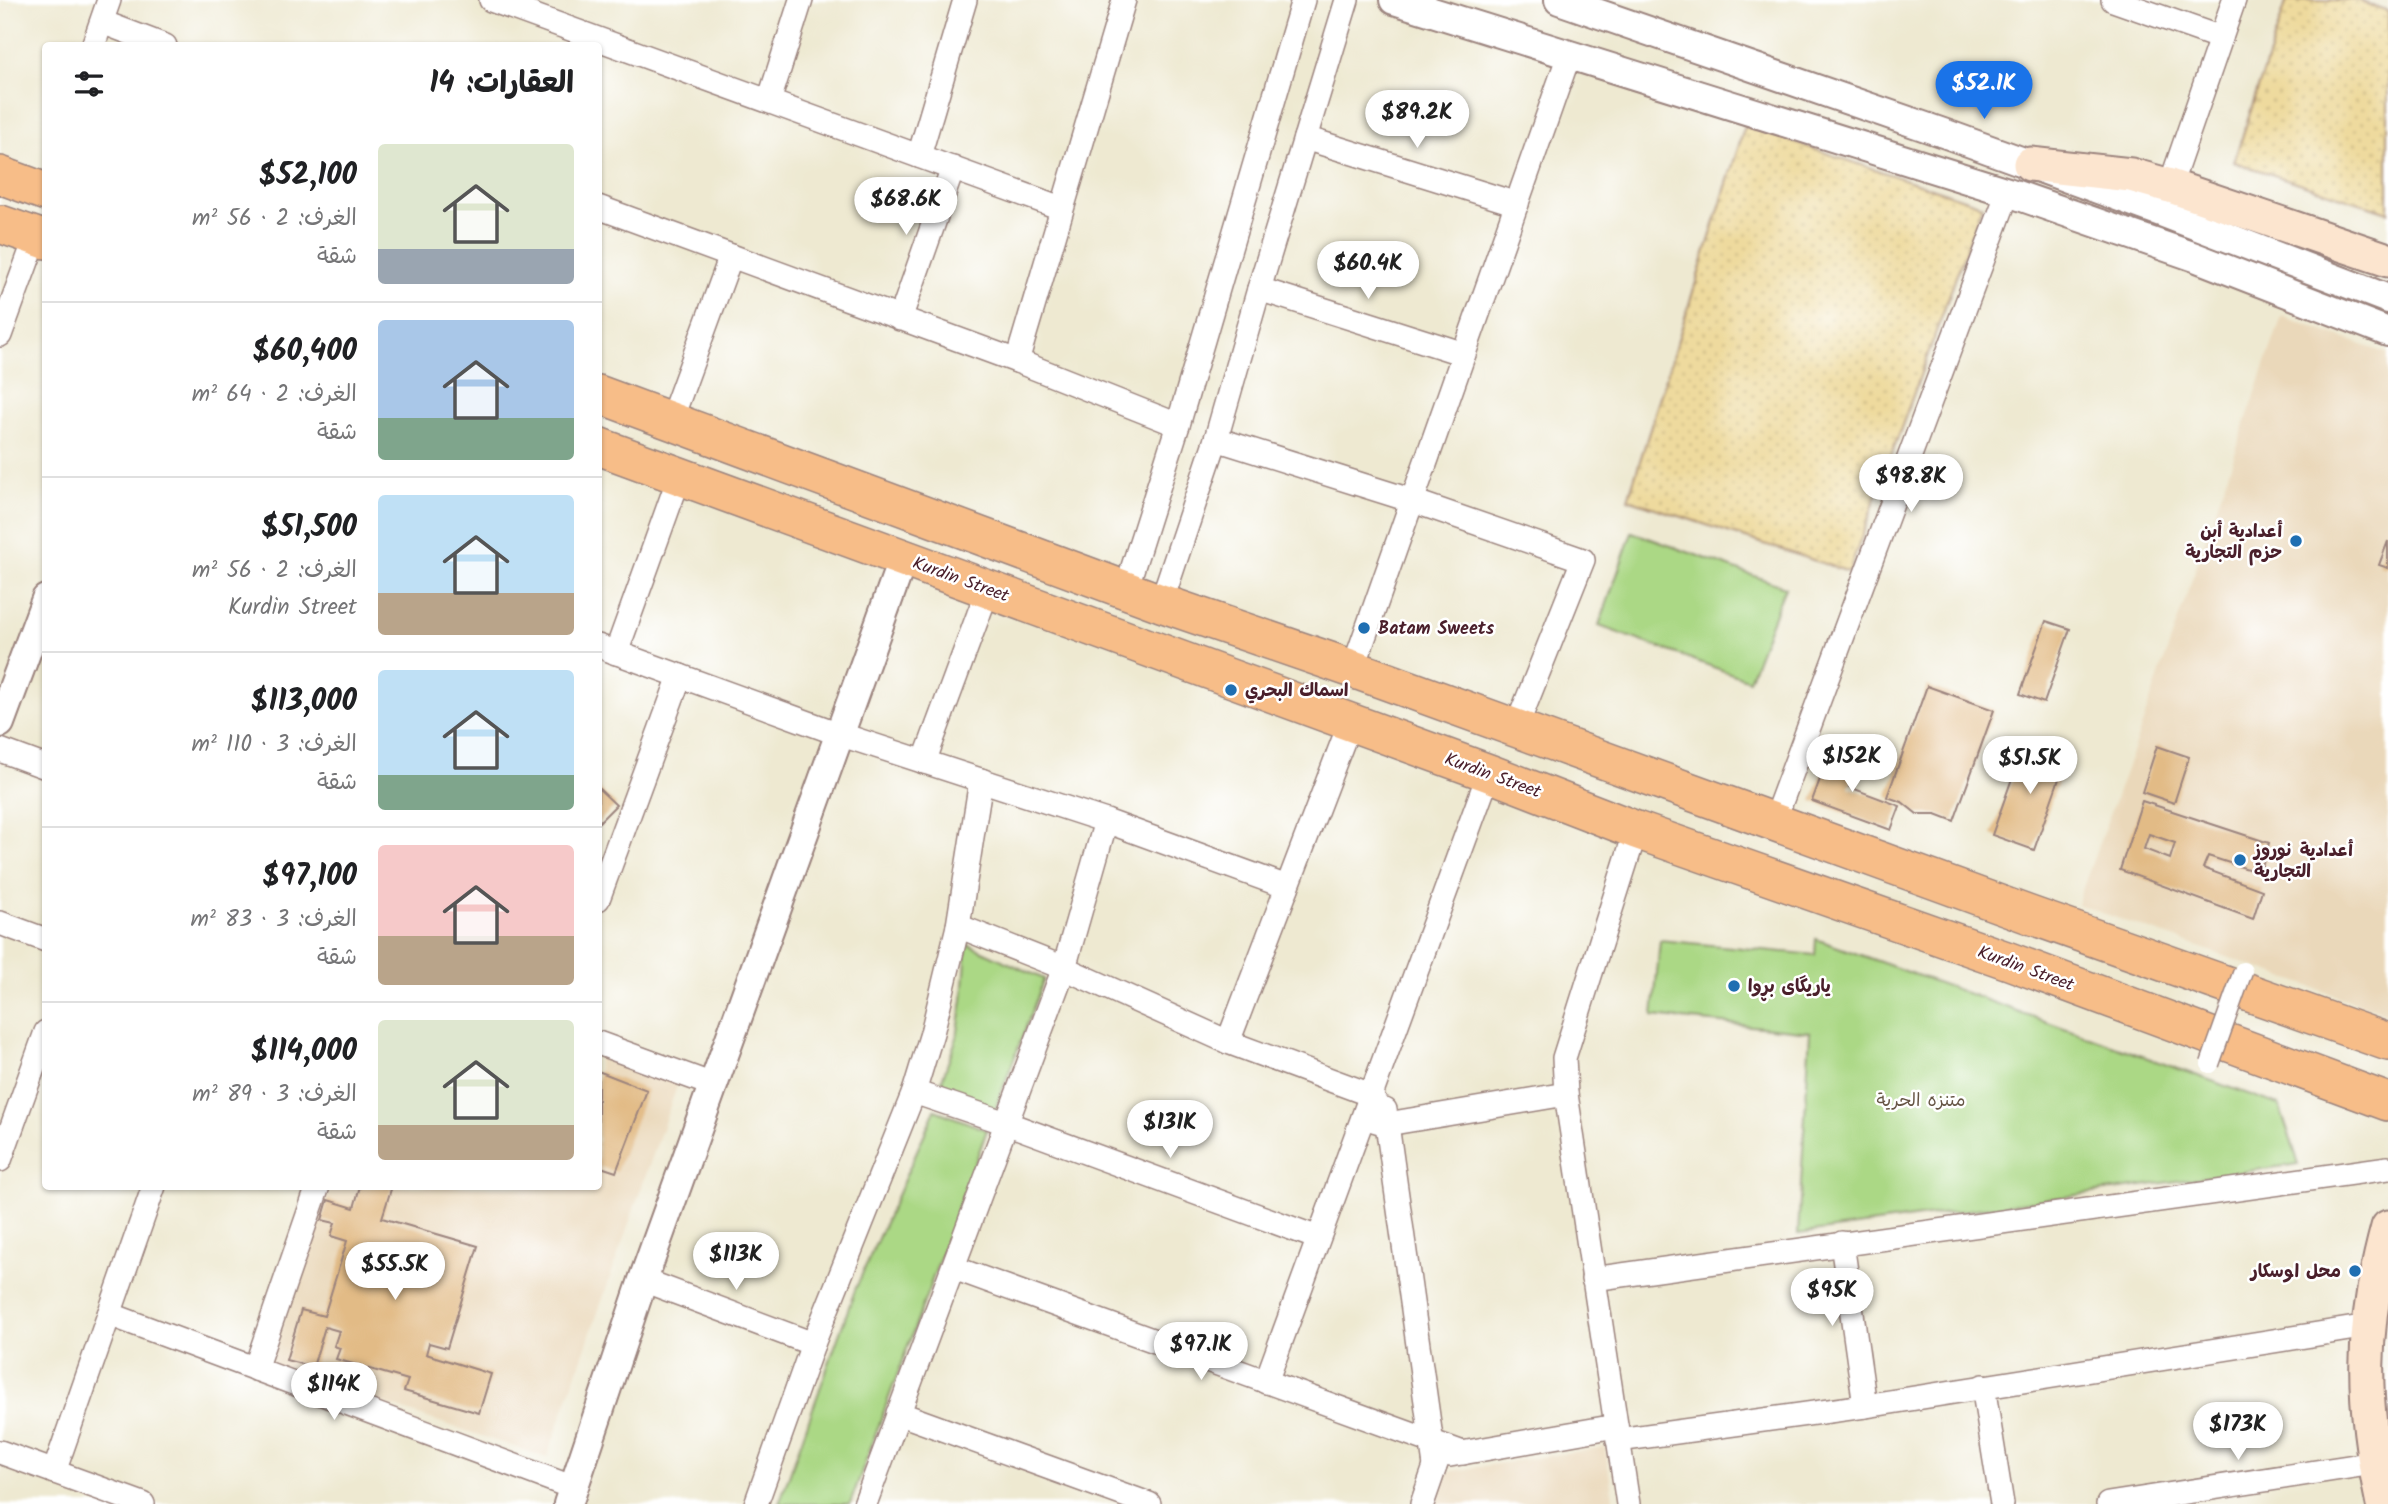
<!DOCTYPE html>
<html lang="ar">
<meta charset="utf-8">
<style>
:root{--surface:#fff;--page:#f2f2f2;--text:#202124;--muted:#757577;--line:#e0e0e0;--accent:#1a73e8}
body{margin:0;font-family:Kalam,"Playpen Sans Arabic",sans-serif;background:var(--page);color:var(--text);direction:rtl;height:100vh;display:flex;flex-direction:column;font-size:26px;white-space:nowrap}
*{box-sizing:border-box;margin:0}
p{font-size:23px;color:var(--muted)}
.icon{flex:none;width:38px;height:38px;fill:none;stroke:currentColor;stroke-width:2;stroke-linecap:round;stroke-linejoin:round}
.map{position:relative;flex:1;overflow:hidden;direction:ltr}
.panel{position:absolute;left:42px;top:42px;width:560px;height:1148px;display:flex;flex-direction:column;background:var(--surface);border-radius:7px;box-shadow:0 2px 5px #0004;direction:rtl}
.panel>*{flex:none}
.price{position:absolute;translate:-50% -60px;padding:0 16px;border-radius:24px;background:#fff;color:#222;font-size:23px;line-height:46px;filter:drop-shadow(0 2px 4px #0008)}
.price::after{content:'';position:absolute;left:50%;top:42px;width:21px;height:16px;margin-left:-10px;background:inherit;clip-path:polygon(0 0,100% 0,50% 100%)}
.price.active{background:var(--accent);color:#fff}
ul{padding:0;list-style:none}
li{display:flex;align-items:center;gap:21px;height:175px;padding:0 28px}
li+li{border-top:2px solid var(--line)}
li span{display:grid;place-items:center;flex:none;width:196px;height:140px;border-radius:7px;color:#555}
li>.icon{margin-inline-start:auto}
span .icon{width:84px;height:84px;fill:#fffc;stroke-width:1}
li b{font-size:30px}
h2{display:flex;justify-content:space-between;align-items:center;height:84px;padding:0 28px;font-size:30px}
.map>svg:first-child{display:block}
.built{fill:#ead8ba}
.green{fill:#abd885;stroke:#7a7c58;stroke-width:2}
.sand{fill:url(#sand-dots);stroke:#9c7c64;stroke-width:2}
.building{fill:#e2bb86;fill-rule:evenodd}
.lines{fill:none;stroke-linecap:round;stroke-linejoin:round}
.minor-casing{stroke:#9c847e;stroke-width:26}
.tertiary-casing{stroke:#9c847e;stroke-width:32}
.secondary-casing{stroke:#9c847e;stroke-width:37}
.primary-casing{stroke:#9c847e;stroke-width:40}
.minor{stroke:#fff;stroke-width:23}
.tertiary{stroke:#fff;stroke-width:28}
.secondary{stroke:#fce5cf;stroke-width:33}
.primary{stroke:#f7bd88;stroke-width:37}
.pedestrian-bridge-casing{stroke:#9c847e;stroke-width:21;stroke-linecap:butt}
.pedestrian-bridge{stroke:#fff;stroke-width:18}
.poi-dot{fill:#1f6fb2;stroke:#fff;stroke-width:2.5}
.labels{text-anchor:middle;stroke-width:5;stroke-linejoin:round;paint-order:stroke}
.poi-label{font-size:18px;font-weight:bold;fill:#4a1f2b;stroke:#fff;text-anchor:start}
.street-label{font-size:18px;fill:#4a1f2b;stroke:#fff}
.park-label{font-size:18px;fill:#675646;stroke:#fff}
</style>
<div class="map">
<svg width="2388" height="1504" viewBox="0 0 2388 1504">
<defs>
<pattern id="sand-dots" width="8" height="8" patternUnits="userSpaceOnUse" patternTransform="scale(1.75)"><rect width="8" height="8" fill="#eeda9e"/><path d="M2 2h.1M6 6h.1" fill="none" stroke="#cebb88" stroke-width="1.8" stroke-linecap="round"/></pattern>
</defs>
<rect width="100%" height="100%" fill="#fff"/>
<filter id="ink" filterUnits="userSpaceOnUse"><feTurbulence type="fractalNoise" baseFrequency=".0143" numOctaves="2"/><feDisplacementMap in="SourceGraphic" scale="14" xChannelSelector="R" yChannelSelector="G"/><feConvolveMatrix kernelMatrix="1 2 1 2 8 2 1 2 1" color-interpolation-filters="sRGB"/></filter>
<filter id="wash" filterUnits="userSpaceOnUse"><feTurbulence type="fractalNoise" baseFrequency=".00686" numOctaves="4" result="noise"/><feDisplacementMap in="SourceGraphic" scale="28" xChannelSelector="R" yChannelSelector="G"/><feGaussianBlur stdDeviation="1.57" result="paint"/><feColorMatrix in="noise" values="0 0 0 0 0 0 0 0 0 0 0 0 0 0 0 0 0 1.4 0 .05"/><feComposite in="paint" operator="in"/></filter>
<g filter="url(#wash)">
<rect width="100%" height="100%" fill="#eee9d1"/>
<g class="built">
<path d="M2282 316 2388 354V1014L2077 904 2141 728Z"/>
<path d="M599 1054 678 1083 547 1458 269 1365 331 1187 598 1186Z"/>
<path d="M1605 1447 1614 1504H1436L1447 1472Z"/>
</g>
<g class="green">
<path d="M1632 532 1785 587 1749 680 1599 626Z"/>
<path d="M1816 939 2279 1105 2299 1164 1798 1234 1810 1032 1653 1016 1660 940 1815 955Z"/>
<path d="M967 944 1044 979 994 1112 938 1091 957 1037 963 1000Z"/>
<path d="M935 1110 987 1130 850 1504H779L855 1290Z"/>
</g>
<g class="sand">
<path d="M2287 0H2358L2388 12V212L2234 162Z"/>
<path d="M1745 126 1982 205 1849 572 1628 499Z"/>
</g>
<g id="blocks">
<g class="building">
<path d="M2388 541V568L2379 565Z"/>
<path d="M2046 621 2070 629 2044 703 2020 694Z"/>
<path d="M1927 686 1994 710 1954 821 1936 814H1917L1902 802 1887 797Z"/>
<path d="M2025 742 2067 756 2034 850 1992 835Z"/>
<path d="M2157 746 2189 757 2174 803 2142 792Z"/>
<path d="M1830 752 1858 762 1849 787 1900 806 1891 830 1812 801Z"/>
<path d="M598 788 616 805 598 823Z"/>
<path d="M2142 801 2269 843 2260 873 2208 856 2203 868 2262 890 2253 919 2120 870ZM2149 834 2175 843 2170 859 2144 849Z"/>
<path d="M598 1071 647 1090 616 1172 598 1166Z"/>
<path d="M360 1186H392L382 1218 478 1246 447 1348 429 1343 426 1354 491 1374 479 1413 404 1391 408 1380 336 1359 340 1348 334 1346 339 1331 325 1327 313 1367 286 1360 301 1310 324 1316 347 1241 331 1236 335 1223 322 1220 328 1200 354 1208Z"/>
</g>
</g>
</g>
<g filter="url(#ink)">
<use href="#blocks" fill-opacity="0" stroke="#9c847e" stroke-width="2"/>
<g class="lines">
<g class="minor-casing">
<g id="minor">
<path d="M491 0 1061 208"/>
<path d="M2113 0 2221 38"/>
<path d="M102 22 165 46"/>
<path d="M93 46 109 0"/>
<path d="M769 101 801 0"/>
<path d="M1305 138 1517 204"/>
<path d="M919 156 965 0"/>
<path d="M2170 186 2234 0"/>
<path d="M598 207 1017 361 1178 425"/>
<path d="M1259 289 1464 354"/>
<path d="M900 319 953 168"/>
<path d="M0 335 36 237"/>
<path d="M1017 361 1124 0"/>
<path d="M671 420 731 256"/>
<path d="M1216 439 1413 501 1583 560 1516 728"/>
<path d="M1126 589 1178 425 1303 0"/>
<path d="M1161 603 1216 439 1259 289 1347 0"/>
<path d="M598 646 839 734 1106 821 1287 887"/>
<path d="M616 653 680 475"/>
<path d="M1353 669 1569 55"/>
<path d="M0 750 46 767"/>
<path d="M924 762 988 589"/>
<path d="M1774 821 2008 192"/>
<path d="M598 899 680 676"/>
<path d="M0 923 46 940"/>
<path d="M958 926 1064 968 1228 1042 1371 1095 1387 1124"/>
<path d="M1228 1042 1350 723"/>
<path d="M598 1043 713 1085"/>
<path d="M914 1092 1006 1123 1318 1238"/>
<path d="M1385 1110 1435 1466"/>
<path d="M1373 1120 1387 1124 1566 1094"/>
<path d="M0 1160 46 1032"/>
<path d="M1842 1243 1865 1406"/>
<path d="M954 1268 1463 1453"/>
<path d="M1593 1279 2388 1168"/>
<path d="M643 1280 813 1344"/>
<path d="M109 1314 574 1488"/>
<path d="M255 1369 318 1186"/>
<path d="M1266 1382 1489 773"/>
<path d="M1983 1386 2002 1504"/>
<path d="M898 1413 1149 1504"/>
<path d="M1618 1440 1865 1406 2368 1326"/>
<path d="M0 1452 143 1504"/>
<path d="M1450 1455 1616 1426"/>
<path d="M54 1472 154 1186"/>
<path d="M756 1504 813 1344 914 1092 932 1033 958 926 981 780"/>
<path d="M865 1504 1064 968 1106 821"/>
<path d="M1422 1504 1440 1452"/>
<path d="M1628 1504 1566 1094 1564 1058 1636 830"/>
<path d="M2108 1504 2374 1463"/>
</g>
</g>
<g class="tertiary-casing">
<g id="tertiary">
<path d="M1394 0 2008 192 2195 257 2388 332"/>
<path d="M1559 0 1949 135 2164 213 2388 299"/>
<path d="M0 723 46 599"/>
<path d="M568 1504 643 1280 903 558"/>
</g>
</g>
<g class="secondary-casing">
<g id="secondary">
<path d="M2030 164 2131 175 2170 186 2388 260"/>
<path d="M2383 1504C2361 1401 2360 1330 2388 1227"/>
</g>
</g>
<g class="primary-casing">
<g id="primary">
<path d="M0 175 46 192"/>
<path d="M0 224 46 240"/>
<path d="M598 394 1161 603 1353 669 2027 914 2388 1042"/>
<path d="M598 446 1489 773 1636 830 2009 961 2388 1102"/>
</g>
</g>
<use href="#minor" class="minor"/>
<use href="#tertiary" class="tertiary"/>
<use href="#secondary" class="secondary"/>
<use href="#primary" class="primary"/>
<g class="pedestrian-bridge-casing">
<path id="pedestrian-bridge" d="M2210 1064 2243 971"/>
</g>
<use href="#pedestrian-bridge" class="pedestrian-bridge"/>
</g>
</g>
<g class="poi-dot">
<circle cx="2296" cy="541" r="7"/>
<circle cx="1364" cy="628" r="7"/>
<circle cx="1231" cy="690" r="7"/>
<circle cx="2240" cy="860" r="7"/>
<circle cx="1734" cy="986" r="7"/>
<circle cx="2355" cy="1271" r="7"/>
</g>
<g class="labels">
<g class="poi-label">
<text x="2282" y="537" text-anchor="end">أعدادية أبن<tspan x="2282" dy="21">حزم التجارية</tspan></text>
<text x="1378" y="634">Batam Sweets</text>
<text x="1245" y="696">اسماك البحري</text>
<text x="2254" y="856">أعدادية نوروز<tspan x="2254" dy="21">التجارية</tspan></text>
<text x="1748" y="992">یاریگای بڕوا</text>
<text x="2341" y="1277" text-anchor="end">محل اوسكار</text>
</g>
<g class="street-label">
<text transform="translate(961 579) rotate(20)" y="6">Kurdin Street</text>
<text transform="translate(1493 775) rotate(20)" y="6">Kurdin Street</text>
<text transform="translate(2026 968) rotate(20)" y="6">Kurdin Street</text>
</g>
<g class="park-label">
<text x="1921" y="1106">متنزه الحرية</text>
</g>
</g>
</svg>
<b class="price active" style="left:1984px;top:121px">$52.1K</b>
<b class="price" style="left:1417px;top:150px">$89.2K</b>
<b class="price" style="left:906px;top:237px">$68.6K</b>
<b class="price" style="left:1368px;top:301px">$60.4K</b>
<b class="price" style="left:1911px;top:514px">$98.8K</b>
<b class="price" style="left:1852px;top:794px">$152K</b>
<b class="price" style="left:2030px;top:796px">$51.5K</b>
<b class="price" style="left:1170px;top:1160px">$131K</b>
<b class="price" style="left:736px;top:1292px">$113K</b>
<b class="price" style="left:395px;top:1302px">$55.5K</b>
<b class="price" style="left:1832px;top:1328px">$95K</b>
<b class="price" style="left:1201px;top:1382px">$97.1K</b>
<b class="price" style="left:334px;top:1422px">$114K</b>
<b class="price" style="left:2238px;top:1462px">$173K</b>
<section class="panel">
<h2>العقارات: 14<svg class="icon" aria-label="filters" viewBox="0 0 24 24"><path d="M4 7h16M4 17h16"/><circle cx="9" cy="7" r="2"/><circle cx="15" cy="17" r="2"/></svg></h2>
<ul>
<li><span style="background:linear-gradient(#dfe7d0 75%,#9aa5b1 0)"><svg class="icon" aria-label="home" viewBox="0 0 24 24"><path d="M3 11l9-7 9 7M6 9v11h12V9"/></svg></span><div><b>$52,100</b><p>الغرف: 2 · 56 m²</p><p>شقة</p></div></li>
<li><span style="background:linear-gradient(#a9c7e8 70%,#7fa58c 0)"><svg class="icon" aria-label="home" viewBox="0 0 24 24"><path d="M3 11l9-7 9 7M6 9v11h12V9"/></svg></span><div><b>$60,400</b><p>الغرف: 2 · 64 m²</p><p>شقة</p></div></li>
<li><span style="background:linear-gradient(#bfe0f5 70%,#b9a48a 0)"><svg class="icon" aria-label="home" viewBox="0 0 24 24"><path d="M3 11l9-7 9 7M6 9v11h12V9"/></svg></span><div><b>$51,500</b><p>الغرف: 2 · 56 m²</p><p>Kurdin Street</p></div></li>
<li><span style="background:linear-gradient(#bfe0f5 75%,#7fa58c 0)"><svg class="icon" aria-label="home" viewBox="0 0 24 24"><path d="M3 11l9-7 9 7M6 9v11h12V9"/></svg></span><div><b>$113,000</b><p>الغرف: 3 · 110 m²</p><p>شقة</p></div></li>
<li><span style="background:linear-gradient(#f6c9c9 65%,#b9a48a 0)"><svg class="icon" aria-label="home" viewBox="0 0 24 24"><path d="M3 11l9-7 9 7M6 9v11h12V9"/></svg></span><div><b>$97,100</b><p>الغرف: 3 · 83 m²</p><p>شقة</p></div></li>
<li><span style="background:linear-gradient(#dfe7d0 75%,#b9a48a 0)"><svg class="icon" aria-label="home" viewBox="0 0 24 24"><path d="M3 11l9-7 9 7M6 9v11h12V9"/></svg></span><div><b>$114,000</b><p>الغرف: 3 · 89 m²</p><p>شقة</p></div></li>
</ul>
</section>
</div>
